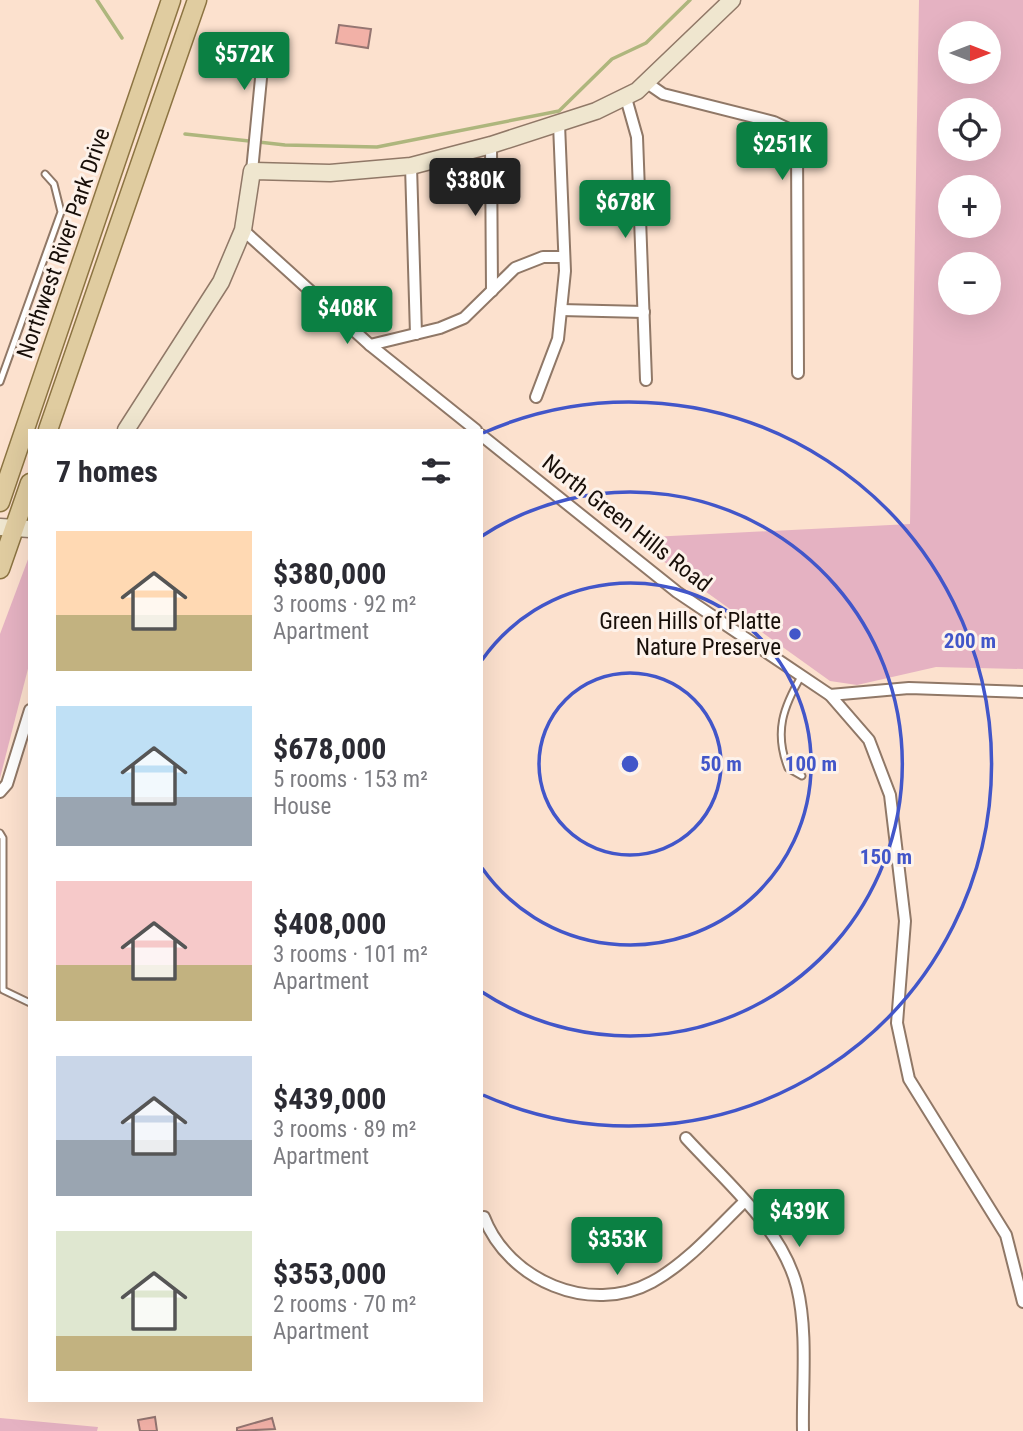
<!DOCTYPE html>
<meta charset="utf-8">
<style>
:root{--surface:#fff;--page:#f2f2f3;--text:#2b2b33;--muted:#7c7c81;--accent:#0b8043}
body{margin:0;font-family:"Roboto Condensed",sans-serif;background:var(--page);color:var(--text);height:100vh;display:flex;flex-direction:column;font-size:26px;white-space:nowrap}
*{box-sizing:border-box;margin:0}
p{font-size:23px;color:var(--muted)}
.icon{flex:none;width:38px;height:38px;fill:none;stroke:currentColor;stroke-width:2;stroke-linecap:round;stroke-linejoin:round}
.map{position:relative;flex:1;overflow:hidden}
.drawer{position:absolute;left:28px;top:429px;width:455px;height:973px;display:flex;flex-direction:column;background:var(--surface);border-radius:0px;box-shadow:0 7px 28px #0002}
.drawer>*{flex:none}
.needle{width:46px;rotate:90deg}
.tools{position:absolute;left:938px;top:21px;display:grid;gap:14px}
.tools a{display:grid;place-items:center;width:63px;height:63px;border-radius:50%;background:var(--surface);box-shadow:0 7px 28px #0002;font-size:35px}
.price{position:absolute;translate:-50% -60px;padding:0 16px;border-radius:7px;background:var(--accent);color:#fff;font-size:23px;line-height:46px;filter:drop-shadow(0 2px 4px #0008)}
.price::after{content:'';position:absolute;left:50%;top:42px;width:21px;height:16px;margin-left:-10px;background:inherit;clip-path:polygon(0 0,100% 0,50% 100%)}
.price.active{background:#222;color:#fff}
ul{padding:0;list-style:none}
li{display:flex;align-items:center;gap:21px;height:175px;padding:0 28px}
li span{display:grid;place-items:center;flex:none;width:196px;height:140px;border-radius:0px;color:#555}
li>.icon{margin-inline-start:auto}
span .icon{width:84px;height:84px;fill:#fffc;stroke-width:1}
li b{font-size:30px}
h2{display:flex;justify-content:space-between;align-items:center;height:84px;padding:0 28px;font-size:30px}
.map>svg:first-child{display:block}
.green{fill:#e5b2c2;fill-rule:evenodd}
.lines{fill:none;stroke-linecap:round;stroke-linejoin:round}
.stream{stroke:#aeb67d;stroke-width:3.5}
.building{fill:#f2b1a7;stroke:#947571;stroke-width:2}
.lane-casing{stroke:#907867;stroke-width:9}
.street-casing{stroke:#907867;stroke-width:14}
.secondary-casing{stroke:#907867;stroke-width:19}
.primary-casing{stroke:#8c7442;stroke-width:21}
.lane{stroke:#fff;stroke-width:5}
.street{stroke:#fff;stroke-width:10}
.secondary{stroke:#efe6cf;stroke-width:16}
.primary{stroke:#e0cca0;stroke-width:18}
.ring{fill:none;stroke:#4256c9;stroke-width:3.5}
.poi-dot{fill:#4256c9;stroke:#fdf2ea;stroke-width:2.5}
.labels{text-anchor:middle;stroke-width:6;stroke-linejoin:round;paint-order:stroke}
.street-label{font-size:23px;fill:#180f09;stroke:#fdf2ea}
.poi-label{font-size:23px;fill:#180f09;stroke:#fdf2ea;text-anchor:end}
.centre{fill:#4256c9;stroke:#fdf2ea;stroke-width:3.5}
.ring-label{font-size:21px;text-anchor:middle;font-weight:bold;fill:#4256c9;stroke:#fdf2ea;stroke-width:6;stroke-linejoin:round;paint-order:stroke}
</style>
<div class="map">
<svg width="1023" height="1431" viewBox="0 0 1023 1431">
<rect width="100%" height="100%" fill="#fce1ce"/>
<g class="green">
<path d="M919 0H1023V669L936 667 857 685 830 681 631 538 910 524ZM950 33H989V72H950ZM950 110H989V149H950ZM950 187H989V226H950ZM950 264H989V303H950Z"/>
<path d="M30 554V661L0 778V634Z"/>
<path d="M0 1418 98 1427 97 1431H0Z"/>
</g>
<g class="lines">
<g class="stream">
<path d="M97 0 122 38"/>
<path d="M185 134 285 145 377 147 559 111 612 59 646 43 690 0"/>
</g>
</g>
<g class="building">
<path d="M339 25 371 29 368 48 336 43Z"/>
<path d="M155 1417 157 1431H140L138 1420Z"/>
<path d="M272 1418 275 1429 237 1431V1428Z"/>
</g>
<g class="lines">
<g class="lane-casing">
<g id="lane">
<path d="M0 382 61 212 54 184 45 174"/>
<path d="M802 675C783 707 774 732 788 768L802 776"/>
<path d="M0 833 3 838V990L30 1003"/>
</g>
</g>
<g class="street-casing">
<g id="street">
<path d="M647 83 663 94 774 122 789 129 797 140 798 373"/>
<path d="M626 98 637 137 646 380"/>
<path d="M491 145 492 291"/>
<path d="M411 166 416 334"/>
<path d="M252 171 262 68"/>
<path d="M243 230 370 345 476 430"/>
<path d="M561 310 644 312"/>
<path d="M370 345 440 328 464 318 515 268 543 257H564"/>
<path d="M536 397 558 339 565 271 559 124"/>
<path d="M481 435 677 592 830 695 869 740 890 795 905 921 897 1023 909 1079 1006 1235 1023 1302"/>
<path d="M830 695 909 688 1023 692"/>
<path d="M0 792 7 784 30 710"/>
<path d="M686 1138C726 1182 782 1228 797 1287 808 1332 802 1385 803 1431"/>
<path d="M484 1217C508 1280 590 1316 652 1282 687 1263 715 1230 744 1202"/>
</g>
</g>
<g class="secondary-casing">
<g id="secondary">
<path d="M126 430 221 282 243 230 252 171 330 173 411 166 491 145 596 111 637 91 732 0"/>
<path d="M0 527 30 529"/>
</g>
</g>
<g class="primary-casing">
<g id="primary">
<path d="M48 430 197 0"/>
<path d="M0 502 171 0"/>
<path d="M0 569 30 483"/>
</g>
</g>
<use href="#lane" class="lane"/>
<use href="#street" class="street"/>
<use href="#secondary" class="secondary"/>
<use href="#primary" class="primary"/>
</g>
<g class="ring">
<circle cx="630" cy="764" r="91"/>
<path d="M482 660A181 181 0 1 1 482 868"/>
<path d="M482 536A272 272 0 1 1 482 992"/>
<path d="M483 433A362 362 0 1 1 483 1095"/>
</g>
<circle class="poi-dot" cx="795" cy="634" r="7"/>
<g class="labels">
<g class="street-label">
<text transform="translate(63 243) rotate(-71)" y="8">Northwest River Park Drive</text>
<text transform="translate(627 523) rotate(38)" y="8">North Green Hills Road</text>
</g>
<g class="poi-label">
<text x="781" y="629">Green Hills of Platte<tspan x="781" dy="26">Nature Preserve</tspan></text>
</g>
</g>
<circle cx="630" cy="764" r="10" class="centre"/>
<g class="ring-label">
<text x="970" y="648">200 m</text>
<text x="721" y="771">50 m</text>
<text x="811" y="771">100 m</text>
<text x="886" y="864">150 m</text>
</g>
</svg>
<div class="tools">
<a><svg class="needle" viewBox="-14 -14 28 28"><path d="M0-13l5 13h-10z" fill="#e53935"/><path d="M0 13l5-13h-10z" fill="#7c7c81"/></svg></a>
<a><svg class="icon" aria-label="locate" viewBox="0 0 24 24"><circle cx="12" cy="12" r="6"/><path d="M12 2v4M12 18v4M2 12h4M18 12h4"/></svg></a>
<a>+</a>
<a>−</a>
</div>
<b class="price" style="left:244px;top:92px">$572K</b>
<b class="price" style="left:782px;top:182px">$251K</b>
<b class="price active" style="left:475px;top:218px">$380K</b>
<b class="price" style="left:625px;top:240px">$678K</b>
<b class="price" style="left:347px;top:346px">$408K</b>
<b class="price" style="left:799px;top:1249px">$439K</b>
<b class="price" style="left:617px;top:1277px">$353K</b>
<section class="drawer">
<h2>7 homes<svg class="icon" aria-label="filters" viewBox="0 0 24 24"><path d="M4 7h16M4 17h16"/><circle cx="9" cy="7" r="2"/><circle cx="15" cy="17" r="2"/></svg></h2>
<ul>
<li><span style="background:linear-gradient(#ffd9b3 60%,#c2b280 0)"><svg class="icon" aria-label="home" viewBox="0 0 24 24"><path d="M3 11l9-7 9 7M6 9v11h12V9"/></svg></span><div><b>$380,000</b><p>3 rooms · 92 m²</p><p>Apartment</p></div></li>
<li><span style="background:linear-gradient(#bfe0f5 65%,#9aa5b1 0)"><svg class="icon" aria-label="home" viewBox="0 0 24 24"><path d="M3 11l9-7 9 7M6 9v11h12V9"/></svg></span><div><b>$678,000</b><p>5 rooms · 153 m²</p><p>House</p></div></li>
<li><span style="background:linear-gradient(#f6c9c9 60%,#c2b280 0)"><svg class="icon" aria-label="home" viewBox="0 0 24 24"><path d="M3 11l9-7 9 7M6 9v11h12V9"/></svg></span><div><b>$408,000</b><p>3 rooms · 101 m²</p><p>Apartment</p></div></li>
<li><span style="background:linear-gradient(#c9d6e8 60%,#9aa5b1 0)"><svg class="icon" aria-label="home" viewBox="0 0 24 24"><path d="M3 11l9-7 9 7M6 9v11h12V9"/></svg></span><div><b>$439,000</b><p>3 rooms · 89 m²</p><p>Apartment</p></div></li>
<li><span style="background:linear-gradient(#dfe7d0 75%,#c2b280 0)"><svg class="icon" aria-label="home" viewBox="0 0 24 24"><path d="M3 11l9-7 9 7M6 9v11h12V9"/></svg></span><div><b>$353,000</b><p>2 rooms · 70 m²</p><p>Apartment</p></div></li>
</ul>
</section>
</div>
